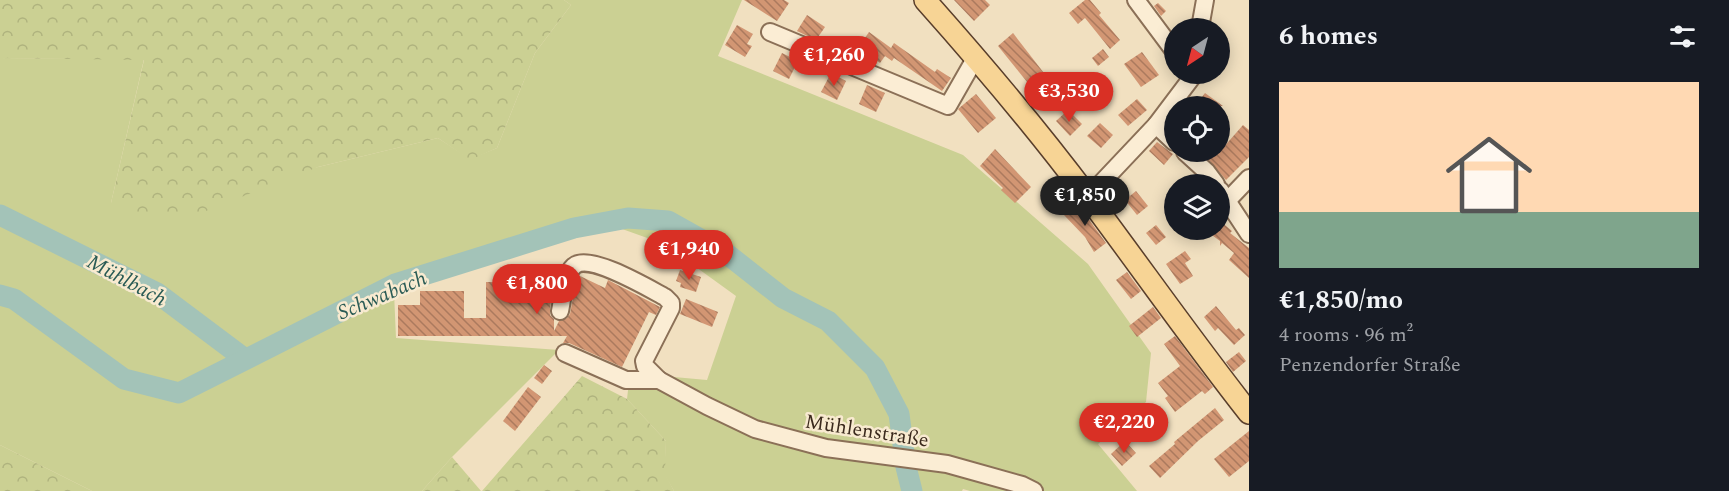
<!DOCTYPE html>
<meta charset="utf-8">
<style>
:root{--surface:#171b24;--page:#20242c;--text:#f1f3f6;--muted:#9ea1a6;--line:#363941;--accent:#d93025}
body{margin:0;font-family:Spectral,serif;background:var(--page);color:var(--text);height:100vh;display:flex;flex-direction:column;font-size:22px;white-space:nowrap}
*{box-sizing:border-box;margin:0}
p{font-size:20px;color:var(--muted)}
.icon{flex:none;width:33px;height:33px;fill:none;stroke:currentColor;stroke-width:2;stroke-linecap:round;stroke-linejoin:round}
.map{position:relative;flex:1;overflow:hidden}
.sheet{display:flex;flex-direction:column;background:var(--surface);width:480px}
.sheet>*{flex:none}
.needle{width:39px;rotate:216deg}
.buttons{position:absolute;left:1164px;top:18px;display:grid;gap:12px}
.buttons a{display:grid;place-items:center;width:66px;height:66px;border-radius:50%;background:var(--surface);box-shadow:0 3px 15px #0003;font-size:30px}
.price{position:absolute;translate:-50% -51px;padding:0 14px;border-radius:21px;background:var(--accent);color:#fff;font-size:20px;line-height:39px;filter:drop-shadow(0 2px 3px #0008)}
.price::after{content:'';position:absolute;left:50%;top:36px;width:18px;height:14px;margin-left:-9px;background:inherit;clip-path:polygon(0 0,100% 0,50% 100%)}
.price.active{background:#222;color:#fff}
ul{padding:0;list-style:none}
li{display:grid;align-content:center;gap:12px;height:318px;padding:0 30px}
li+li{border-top:2px solid var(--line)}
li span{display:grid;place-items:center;height:186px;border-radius:0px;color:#555}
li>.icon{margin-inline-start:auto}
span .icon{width:108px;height:108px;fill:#fffc;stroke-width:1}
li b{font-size:26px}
h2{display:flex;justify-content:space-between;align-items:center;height:72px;padding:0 30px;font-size:26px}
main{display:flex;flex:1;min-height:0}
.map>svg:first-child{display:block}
.green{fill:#cbd093}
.forest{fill:url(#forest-crowns)}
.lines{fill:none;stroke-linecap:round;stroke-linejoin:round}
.river{stroke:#a3c3b8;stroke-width:21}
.building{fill:url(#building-back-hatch)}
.minor-casing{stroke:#8b7057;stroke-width:20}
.major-casing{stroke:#593e2b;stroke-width:24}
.minor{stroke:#fbedd4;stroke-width:16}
.major{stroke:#f7d495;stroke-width:21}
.labels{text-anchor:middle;stroke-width:5;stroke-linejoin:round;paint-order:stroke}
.street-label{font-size:20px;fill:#3a291c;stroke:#f8ead0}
.water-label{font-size:21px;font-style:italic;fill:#2a5b55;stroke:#f8ead0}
</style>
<main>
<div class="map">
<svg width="1249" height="491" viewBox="0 0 1249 491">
<defs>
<pattern id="forest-crowns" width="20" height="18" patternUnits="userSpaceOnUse" patternTransform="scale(1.5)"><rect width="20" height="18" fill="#cbd093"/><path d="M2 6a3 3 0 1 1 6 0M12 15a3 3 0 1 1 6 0" fill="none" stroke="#afb37e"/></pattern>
<pattern id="building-back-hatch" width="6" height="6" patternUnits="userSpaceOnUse" patternTransform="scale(1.5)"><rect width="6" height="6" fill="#d29673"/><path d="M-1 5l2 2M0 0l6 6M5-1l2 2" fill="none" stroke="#ab7a5e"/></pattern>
</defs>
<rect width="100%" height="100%" fill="#f1e0c0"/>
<path class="green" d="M564 0H742L718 56 963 155 1088 264 1151 353 1146 402 1098 444 1137 491H970L963 489 962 491H674L664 474 666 441 627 399 630 373 707 380 736 296 664 244 611 225 394 292 396 338 559 350 452 457 422 491H92L0 445V58L144 59 111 203 318 167 438 138 470 159 497 148 535 53 571 5Z"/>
<g class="forest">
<path d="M0 0H564L571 5 535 53 497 148 470 160 438 138 318 167 173 224 111 203 144 60 0 58Z"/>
<path d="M582 376 627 399 666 441 665 474 674 491H482Z"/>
<path d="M0 445 92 491H0Z"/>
<path d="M452 457 481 491H422Z"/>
</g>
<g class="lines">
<g class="river">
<path d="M0 215 157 293 245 359"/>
<path d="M0 295 14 299 124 379 179 393 395 284 574 228 628 218 668 221 727 254 783 298 828 321 875 368 899 414 906 467 912 491"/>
</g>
</g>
<g class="building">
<path d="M744 0H784L789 3 777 21Z"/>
<path d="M954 0H985L990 5 974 21Z"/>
<path d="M1085 0H1090L1101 13 1099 15 1120 40 1110 49 1085 18 1078 24 1069 13Z"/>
<path d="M1158 3 1166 11 1161 16 1154 6Z"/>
<path d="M807 15 825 27 816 40 797 31Z"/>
<path d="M737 25 753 34 747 44 752 46 745 57 725 45Z"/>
<path d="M869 32 891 48 894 43 935 72 937 69 951 78 942 91 894 58 892 61 885 56 880 63 858 48Z"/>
<path d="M1013 33 1054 86 1040 98 998 46Z"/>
<path d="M1103 49 1109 57 1098 66 1092 58Z"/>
<path d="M1142 52 1159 75 1141 87 1124 64Z"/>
<path d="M782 53 798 61 789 79 773 71Z"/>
<path d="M831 73 846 81 837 100 821 92Z"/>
<path d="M867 85 885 93 876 112 859 104Z"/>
<path d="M1205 93 1223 106H1195Z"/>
<path d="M976 94 996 118 978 133 958 109Z"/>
<path d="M1137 99 1147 110 1128 126 1118 115Z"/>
<path d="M1068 110 1082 124 1070 136 1056 121Z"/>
<path d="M1100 123 1113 135 1101 148 1087 136Z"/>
<path d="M1243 125 1249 130V157L1226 180 1208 159 1215 152H1220V147L1222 149Z"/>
<path d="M1157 142 1173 154 1164 165 1149 151Z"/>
<path d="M995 149 1031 187 1015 203 1001 190 1003 188 980 166Z"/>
<path d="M1136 191 1148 206 1137 215 1125 200Z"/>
<path d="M1077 203 1106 243 1094 252 1085 237 1064 215Z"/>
<path d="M1220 221 1232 231 1230 233 1249 248V278L1229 260 1234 253 1222 243 1220 246V241L1205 230H1220Z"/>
<path d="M1156 225 1166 237 1156 245 1146 233Z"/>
<path d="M1185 251 1191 259 1185 263 1193 276 1180 284 1166 264Z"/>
<path d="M680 270 701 277 696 292 680 287 681 283 676 281Z"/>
<path d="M1127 272 1141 291 1131 299 1116 280Z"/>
<path d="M527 273H554L550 310V315L554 319V331L559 321 567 318 570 314 575 287 580 276 605 288 608 280 660 307 656 315 649 312 622 367 569 343H563L567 336H398V305H420V291H464V318H486V282H527Z"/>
<path d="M686 299 718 312 712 327 680 314Z"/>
<path d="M1216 306 1236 330 1239 328 1245 335 1234 345 1218 328 1215 331 1204 317Z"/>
<path d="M1153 307 1161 318 1137 337 1129 326Z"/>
<path d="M1175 336 1213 387 1205 394 1202 391 1175 412 1165 398 1168 396 1158 383 1180 366 1164 344Z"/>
<path d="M1239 352 1246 361 1233 372 1226 362Z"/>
<path d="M544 365 552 371 542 384 534 378Z"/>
<path d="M528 387 541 397 515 431 503 421Z"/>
<path d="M1215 408 1224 420 1198 441 1160 478 1149 466 1175 444 1174 442Z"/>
<path d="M1142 411 1153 423 1138 435 1128 424Z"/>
<path d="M1249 431V461L1229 477 1214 459Z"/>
<path d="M1125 441 1136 453 1122 466 1111 454Z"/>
</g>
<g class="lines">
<g class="minor-casing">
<g id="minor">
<path d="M1136 0 1174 51"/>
<path d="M1200 28 1205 0"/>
<path d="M770 32 948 106 976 57"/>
<path d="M1156 125 1174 142"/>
<path d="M1185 152 1207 172 1216 184"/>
<path d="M1220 190 1249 234"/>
<path d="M1088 197 1156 125 1193 76 1191 74"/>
<path d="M1227 201 1249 178"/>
<path d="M560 311C563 298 563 276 574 266 589 253 648 288 665 297L671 303V308L644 361 645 366 659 380"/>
<path d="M565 353 626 380H659L707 406 755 429 826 448 947 464 1022 485 1034 491"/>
</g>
</g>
<g class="major-casing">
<path id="major" d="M925 0C982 64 1037 129 1088 197 1142 269 1193 342 1249 413"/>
</g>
<use href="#minor" class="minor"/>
<use href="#major" class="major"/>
</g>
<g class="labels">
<g class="street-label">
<text transform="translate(867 430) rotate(9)" y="7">Mühlenstraße</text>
</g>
<g class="water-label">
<text transform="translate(127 280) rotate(28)" y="7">Mühlbach</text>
<text transform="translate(382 295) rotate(-23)" y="7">Schwabach</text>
</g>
</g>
</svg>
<div class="buttons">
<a><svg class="needle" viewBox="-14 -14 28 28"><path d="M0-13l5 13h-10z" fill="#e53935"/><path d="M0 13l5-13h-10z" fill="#9ea1a6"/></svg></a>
<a><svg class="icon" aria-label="locate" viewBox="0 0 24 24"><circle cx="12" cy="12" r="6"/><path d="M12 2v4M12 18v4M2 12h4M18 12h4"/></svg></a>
<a><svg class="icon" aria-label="layers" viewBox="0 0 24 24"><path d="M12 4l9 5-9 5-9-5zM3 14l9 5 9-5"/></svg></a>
</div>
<b class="price" style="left:834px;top:87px">€1,260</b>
<b class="price" style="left:1069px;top:123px">€3,530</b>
<b class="price active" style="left:1085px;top:227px">€1,850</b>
<b class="price" style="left:689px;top:281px">€1,940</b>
<b class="price" style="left:537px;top:315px">€1,800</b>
<b class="price" style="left:1124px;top:454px">€2,220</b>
</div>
<section class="sheet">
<h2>6 homes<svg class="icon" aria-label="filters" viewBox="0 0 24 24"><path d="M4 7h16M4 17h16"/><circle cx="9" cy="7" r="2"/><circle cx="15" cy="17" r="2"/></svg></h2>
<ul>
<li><span style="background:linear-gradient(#ffd9b3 70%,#7fa58c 0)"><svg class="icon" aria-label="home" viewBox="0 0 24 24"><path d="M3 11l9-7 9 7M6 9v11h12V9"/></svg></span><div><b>€1,850/mo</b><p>4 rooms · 96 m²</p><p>Penzendorfer Straße</p></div></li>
</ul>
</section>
</main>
